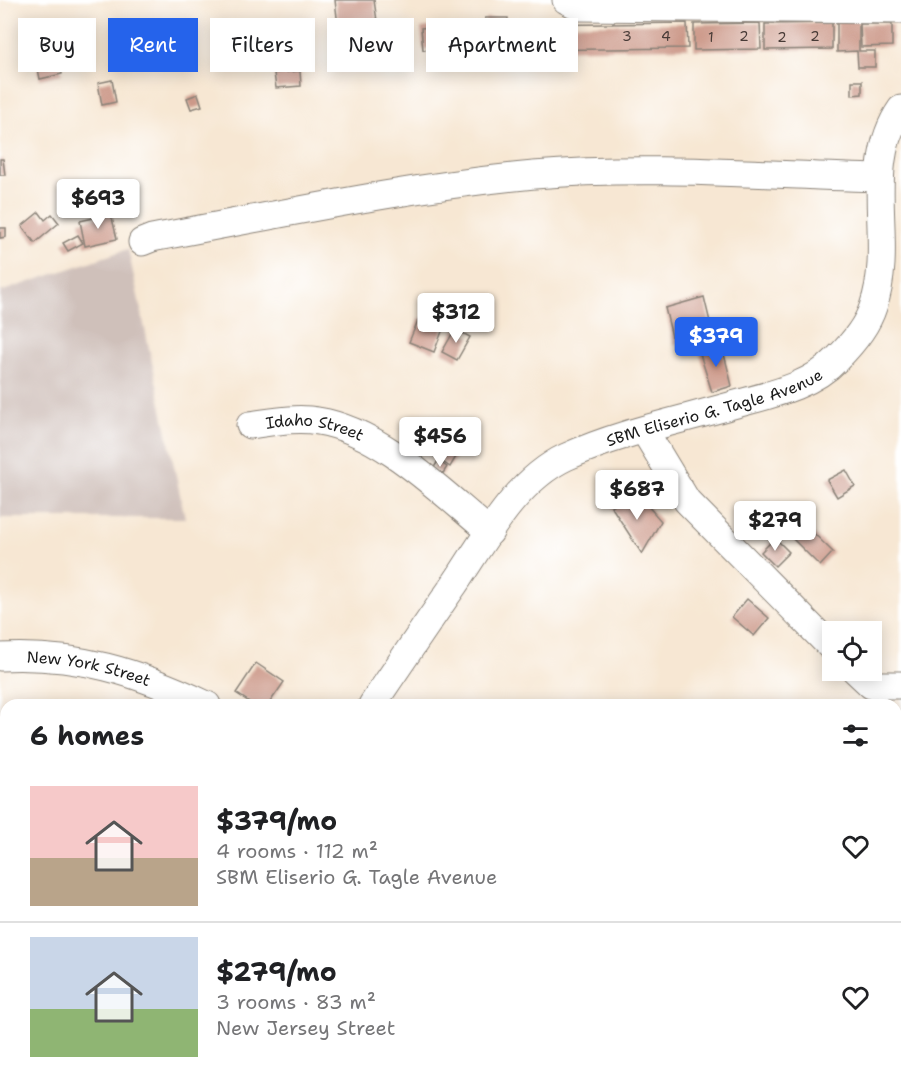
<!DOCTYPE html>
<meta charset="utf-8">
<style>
:root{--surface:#fff;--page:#f2f2f2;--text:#202124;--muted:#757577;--line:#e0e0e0;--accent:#2563eb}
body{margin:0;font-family:"Shantell Sans",sans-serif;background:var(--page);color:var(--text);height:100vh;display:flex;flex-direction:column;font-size:22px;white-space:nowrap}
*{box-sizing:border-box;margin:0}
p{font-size:20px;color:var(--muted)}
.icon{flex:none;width:33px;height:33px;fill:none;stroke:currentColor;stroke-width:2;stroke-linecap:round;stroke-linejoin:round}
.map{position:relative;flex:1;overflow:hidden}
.drawer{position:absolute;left:0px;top:699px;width:902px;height:384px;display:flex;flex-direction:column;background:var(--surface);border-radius:18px 18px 0 0;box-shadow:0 3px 15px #0003}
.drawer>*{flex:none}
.banner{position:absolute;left:18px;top:18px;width:600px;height:54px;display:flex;gap:12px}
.tools{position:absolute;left:822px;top:621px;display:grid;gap:12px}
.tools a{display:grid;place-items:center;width:60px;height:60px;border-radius:0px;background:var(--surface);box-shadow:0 3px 15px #0003;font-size:30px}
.price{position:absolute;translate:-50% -51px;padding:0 14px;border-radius:6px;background:#fff;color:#222;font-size:20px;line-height:39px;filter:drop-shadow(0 2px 3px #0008)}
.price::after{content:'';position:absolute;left:50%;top:36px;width:18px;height:14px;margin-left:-9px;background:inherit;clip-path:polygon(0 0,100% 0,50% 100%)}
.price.current{background:var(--accent);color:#fff}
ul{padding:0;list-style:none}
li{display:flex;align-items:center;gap:18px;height:150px;padding:0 30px}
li+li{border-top:2px solid var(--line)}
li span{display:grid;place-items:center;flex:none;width:168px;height:120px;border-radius:0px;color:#555}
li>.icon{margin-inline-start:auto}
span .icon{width:72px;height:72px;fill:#fffc;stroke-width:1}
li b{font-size:26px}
h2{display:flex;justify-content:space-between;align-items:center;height:72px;padding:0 30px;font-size:26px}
.chip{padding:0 21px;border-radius:0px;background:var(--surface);box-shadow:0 3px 15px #0003;font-size:21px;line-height:54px}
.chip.current{background:var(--accent);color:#fff}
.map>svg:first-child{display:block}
.industrial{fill:#cfc0ba}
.building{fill:#cc9989}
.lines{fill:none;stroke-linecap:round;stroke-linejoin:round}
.minor-casing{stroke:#8a8278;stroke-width:29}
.minor{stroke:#fff;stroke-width:27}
.labels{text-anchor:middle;stroke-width:5;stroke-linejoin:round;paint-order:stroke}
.number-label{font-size:14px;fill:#483b37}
.street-label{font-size:16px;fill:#1c1c1c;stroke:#fff}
</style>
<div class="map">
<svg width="901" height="1083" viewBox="0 0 901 1083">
<rect width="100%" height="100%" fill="#fff"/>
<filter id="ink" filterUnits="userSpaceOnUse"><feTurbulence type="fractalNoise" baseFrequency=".0167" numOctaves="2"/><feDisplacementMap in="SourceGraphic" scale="12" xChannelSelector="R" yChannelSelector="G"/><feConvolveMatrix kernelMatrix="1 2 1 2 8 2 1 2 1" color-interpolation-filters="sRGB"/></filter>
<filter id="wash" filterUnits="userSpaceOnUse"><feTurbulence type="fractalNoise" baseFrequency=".008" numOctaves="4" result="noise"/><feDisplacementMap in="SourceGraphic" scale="24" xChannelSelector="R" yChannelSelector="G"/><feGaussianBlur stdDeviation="1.35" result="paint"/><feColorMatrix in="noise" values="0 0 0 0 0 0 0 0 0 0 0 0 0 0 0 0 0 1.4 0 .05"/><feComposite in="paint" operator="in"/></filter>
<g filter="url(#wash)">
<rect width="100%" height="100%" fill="#f7e7d3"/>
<path class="industrial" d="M128 249 185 518H0V292Z"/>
<g id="blocks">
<g class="building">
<path d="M335 0H374L377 21 338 26Z"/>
<rect x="485" y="18" width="23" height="24"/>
<path d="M837 20H859V51H875V67H858L857 51 837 52Z"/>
<path d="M687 23 688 48 524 50 523 25Z"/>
<path d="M760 23 761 49 694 50V24Z"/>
<path d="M832 23V49L765 50V24Z"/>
<path d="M860 24H892V46L861 47Z"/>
<path d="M430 27 431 49 423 50 421 28Z"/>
<path d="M391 37 393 57 361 61 358 41Z"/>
<path d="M60 60 62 74 40 79 37 64Z"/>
<path d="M300 71 301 86 276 88 274 73Z"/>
<path d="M112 80 116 102 102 105 98 83Z"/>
<path d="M852 81H862V94L852 95Z"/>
<path d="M198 94 202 106 191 109 187 98Z"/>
<path d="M0 159H3L5 175H0Z"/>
<path d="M39 212 45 220 52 214 59 223 35 243 22 226Z"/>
<path d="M111 214 117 239 85 246 80 221Z"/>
<path d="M0 228H6V237L0 238Z"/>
<path d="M78 235 83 243 68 251 63 243Z"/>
<path d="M704 297 711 326 674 345 665 308Z"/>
<path d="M419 318 443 329 434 352 409 342Z"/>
<path d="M455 329 470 337 457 360 442 352Z"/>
<path d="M721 342 732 386 712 392 700 354Z"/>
<path d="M454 433 465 441 456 452 446 444Z"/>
<path d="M447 449 457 455 450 467 440 460Z"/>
<path d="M438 461 447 467 442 475 433 469Z"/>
<path d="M846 470 855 486 837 497 827 480Z"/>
<path d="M626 499 647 505 661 521 642 554 611 506Z"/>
<path d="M795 515 833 552 820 566 782 528Z"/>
<path d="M775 538 789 552 775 566 761 552Z"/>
<path d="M747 599 769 618 754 636 732 617Z"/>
<path d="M256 663 284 682 268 705H254L236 693Z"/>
</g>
</g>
</g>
<g filter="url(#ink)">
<use href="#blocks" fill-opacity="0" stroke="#8a8278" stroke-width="1.5"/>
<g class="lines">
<g class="minor-casing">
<g id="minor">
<path d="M566 0 580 7 901 10"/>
<path d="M142 242 152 238C278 215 405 187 534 175 648 165 765 175 880 178"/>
<path id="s1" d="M250 425C272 422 296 417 318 421 382 431 441 492 490 532"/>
<path d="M644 430 687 501 832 648"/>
<path id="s2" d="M0 657C78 653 137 672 207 705"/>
<path d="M855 670 871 685H901"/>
<path id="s3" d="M372 705C399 665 426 625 454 585 484 541 515 481 566 457 616 434 673 422 726 407 763 396 810 388 837 359 851 345 867 326 873 307 896 242 860 168 901 109"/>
<path d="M0 917H6"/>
</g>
</g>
<use href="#minor" class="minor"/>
</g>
</g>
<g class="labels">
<g class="number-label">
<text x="627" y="41">3</text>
<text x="666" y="41">4</text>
<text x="744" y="41">2</text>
<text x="815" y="41">2</text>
<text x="711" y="42">1</text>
<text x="782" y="42">2</text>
</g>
<g class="street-label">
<text dy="6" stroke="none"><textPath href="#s3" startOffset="474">SBM Eliserio G. Tagle Avenue</textPath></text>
<text dy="6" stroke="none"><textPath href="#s1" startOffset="66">Idaho Street</textPath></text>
<text dy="6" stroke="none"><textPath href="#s2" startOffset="90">New York Street</textPath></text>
</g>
</g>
</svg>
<div class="tools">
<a><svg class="icon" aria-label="locate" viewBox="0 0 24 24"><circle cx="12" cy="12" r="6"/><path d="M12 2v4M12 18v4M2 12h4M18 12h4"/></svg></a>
</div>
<b class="price" style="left:98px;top:230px">$693</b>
<b class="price" style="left:456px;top:344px">$312</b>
<b class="price current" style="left:716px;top:368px">$379</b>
<b class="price" style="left:440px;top:468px">$456</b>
<b class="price" style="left:637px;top:521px">$687</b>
<b class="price" style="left:775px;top:552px">$279</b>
<div class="banner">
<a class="chip">Buy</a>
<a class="chip current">Rent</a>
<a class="chip">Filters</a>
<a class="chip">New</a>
<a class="chip">Apartment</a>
</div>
<section class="drawer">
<h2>6 homes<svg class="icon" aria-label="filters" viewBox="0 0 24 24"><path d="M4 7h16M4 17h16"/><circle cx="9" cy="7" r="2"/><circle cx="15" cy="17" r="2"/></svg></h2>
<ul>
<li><span style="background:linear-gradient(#f6c9c9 60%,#b9a48a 0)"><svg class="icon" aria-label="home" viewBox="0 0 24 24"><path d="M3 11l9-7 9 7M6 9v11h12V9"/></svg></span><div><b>$379/mo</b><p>4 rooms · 112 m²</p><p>SBM Eliserio G. Tagle Avenue</p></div><svg class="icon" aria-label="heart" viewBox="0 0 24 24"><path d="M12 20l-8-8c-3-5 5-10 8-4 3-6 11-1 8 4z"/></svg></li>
<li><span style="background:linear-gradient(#c9d6e8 60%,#8fb573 0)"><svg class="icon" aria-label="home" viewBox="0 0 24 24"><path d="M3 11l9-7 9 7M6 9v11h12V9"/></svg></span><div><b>$279/mo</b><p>3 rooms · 83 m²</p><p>New Jersey Street</p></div><svg class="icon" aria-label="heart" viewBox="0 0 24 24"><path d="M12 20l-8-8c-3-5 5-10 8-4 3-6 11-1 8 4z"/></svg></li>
</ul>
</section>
</div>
